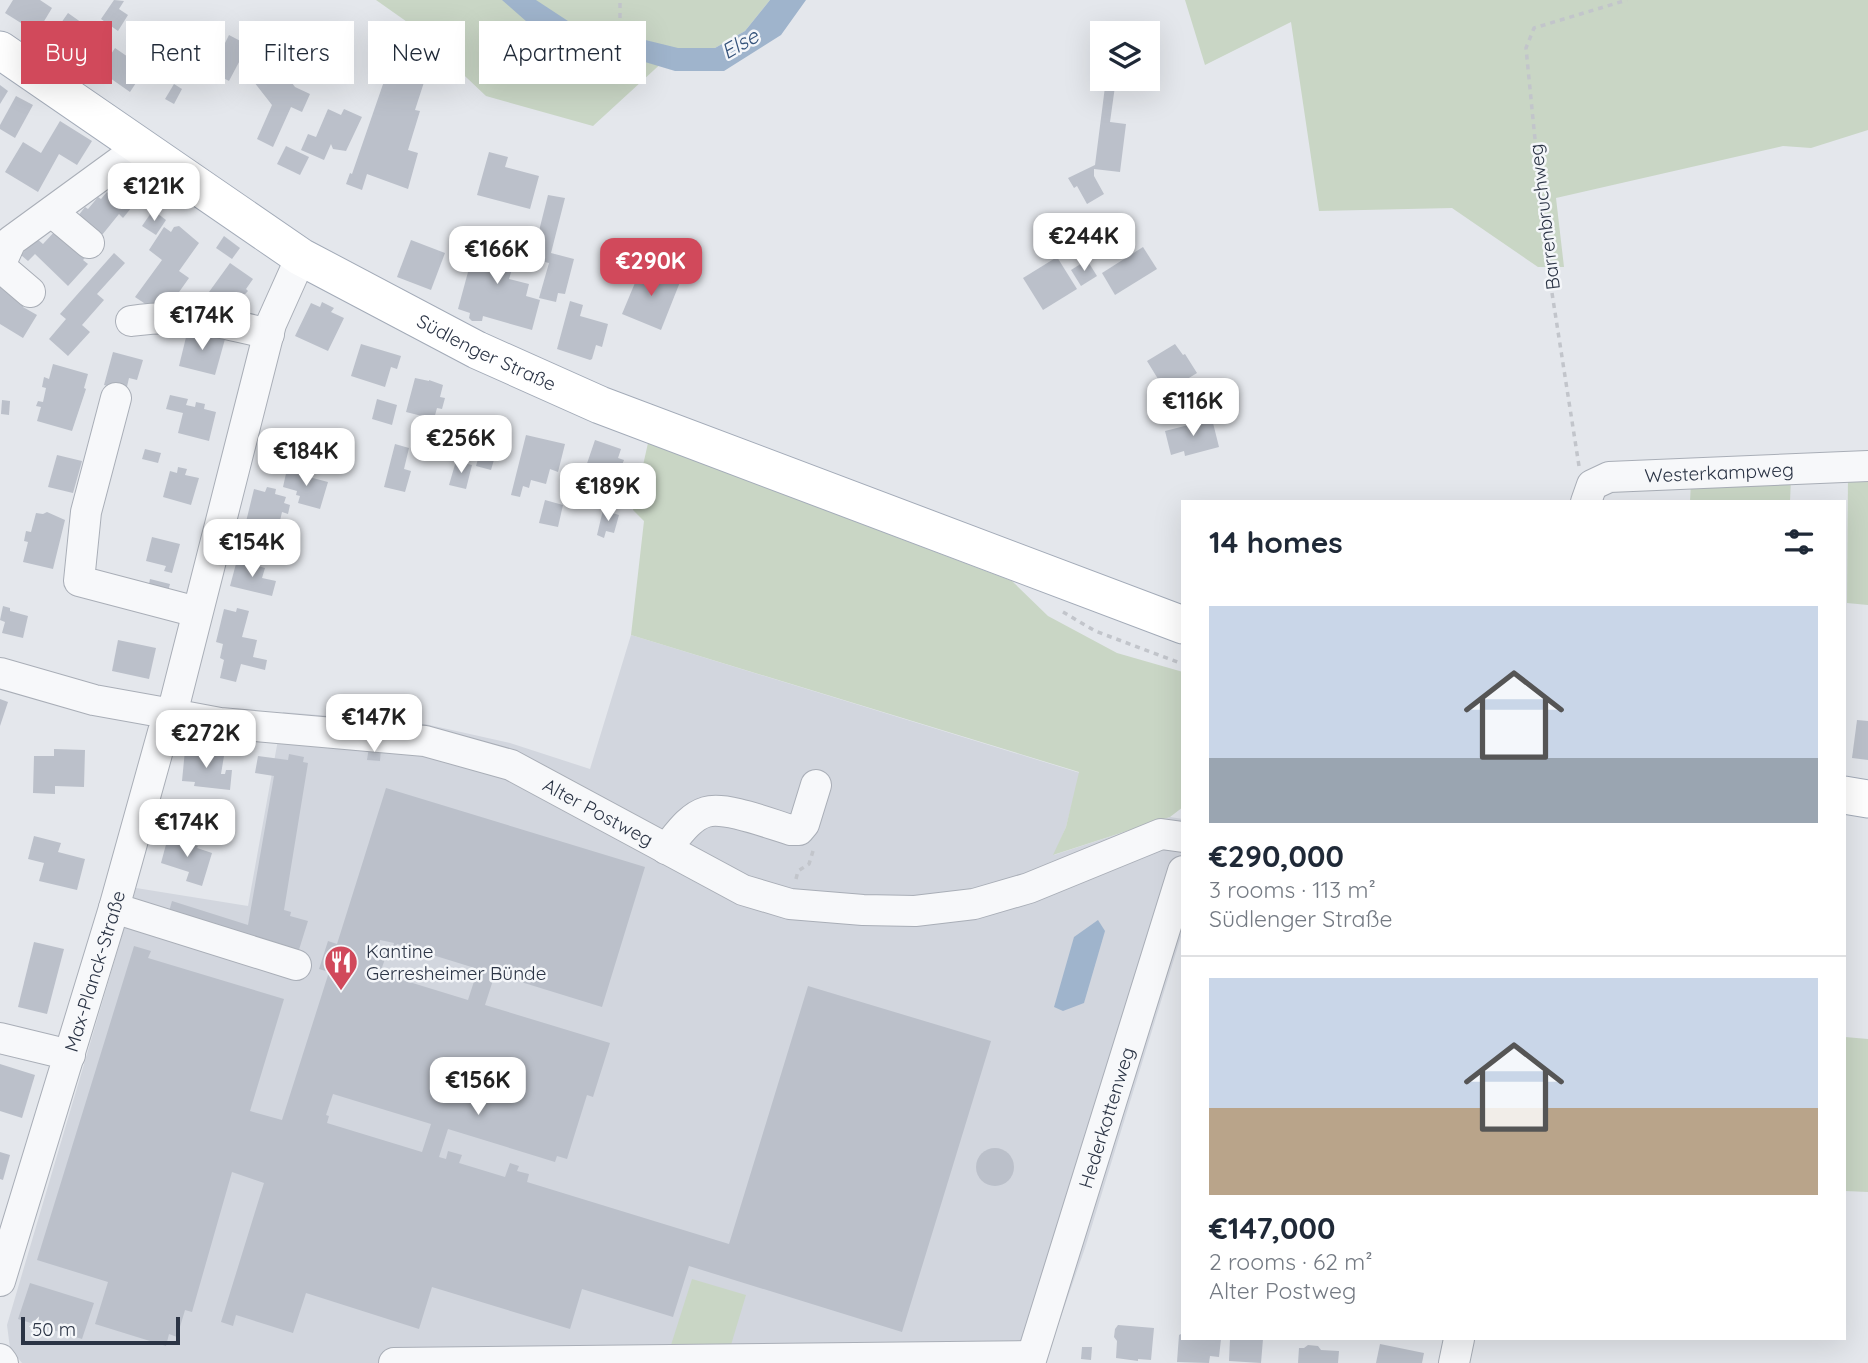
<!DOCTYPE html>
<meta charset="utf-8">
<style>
:root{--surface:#fff;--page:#f2f2f3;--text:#1f2937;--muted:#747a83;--line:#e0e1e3;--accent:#d1495b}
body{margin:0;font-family:Quicksand,sans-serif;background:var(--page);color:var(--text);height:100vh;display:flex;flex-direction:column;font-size:26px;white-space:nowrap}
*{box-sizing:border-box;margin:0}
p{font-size:23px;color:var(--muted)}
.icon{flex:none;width:38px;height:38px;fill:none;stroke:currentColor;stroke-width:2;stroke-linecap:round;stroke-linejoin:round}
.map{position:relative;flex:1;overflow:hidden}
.details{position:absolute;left:1181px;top:500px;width:665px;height:840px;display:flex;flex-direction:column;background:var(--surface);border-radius:0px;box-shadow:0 7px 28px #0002}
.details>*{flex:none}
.top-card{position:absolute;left:21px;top:21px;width:665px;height:63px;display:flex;gap:14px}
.controls{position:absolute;left:1090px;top:21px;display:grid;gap:14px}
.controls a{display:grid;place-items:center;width:70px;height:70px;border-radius:0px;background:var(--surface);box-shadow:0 7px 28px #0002;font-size:35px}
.scale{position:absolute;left:21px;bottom:18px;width:159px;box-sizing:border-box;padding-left:7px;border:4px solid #2b3445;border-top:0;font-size:19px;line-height:24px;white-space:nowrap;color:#2b3445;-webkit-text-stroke:5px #f4f6f9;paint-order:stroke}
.price{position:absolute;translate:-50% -60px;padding:0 16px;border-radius:14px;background:#fff;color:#222;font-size:23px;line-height:46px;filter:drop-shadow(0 2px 4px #0008)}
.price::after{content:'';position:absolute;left:50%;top:42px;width:21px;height:16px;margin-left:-10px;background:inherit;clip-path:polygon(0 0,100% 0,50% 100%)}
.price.selected{background:var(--accent);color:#fff}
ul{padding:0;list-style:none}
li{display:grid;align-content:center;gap:14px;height:371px;padding:0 28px}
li+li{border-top:2px solid var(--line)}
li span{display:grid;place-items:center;height:217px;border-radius:0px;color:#555}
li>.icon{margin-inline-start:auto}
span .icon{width:126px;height:126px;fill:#fffc;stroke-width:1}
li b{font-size:30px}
h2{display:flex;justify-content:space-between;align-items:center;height:84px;padding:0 28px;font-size:30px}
.chip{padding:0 24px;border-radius:0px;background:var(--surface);box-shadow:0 7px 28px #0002;font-size:24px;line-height:63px}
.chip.selected{background:var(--accent);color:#fff}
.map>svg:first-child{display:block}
.built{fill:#d2d6de}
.green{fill:#c9d6c5}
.water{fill:#9fb4cc}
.building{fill:#bbc0ca;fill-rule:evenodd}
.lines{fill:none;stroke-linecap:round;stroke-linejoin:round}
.minor-casing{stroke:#a9aeb7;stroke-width:32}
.major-casing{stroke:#a3abb8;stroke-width:39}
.path{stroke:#c2c5cb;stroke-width:3.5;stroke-dasharray:5 5;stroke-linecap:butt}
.minor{stroke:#f7f8fa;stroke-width:30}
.major{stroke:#fff;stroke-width:37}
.labels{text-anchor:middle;stroke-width:5;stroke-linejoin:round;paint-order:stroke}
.street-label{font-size:19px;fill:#2b3445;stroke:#f4f6f9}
.poi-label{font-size:19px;fill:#2b3445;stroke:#f4f6f9;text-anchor:start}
.water-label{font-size:21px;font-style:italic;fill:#34527a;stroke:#f4f6f9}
</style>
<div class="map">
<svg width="1868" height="1363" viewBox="0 0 1868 1363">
<rect width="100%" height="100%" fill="#e4e7ec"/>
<path class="built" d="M631 635 1080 773 1066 827 1054 855 1170 817 1183 819V930L1085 1248 1048 1354 1014 1363H22L10 1348 7 1325 136 888 248 906 283 712 425 724 510 743 590 769Z"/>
<g class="green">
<path d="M376 0H770L745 31 715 48H678L593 126 486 96 410 24Z"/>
<path d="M1185 0H1868V130L1811 148 1783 146 1556 198 1564 267H1538L1452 208 1319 211 1291 22 1205 65Z"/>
<path d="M648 443 1012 581 1048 616 1117 653 1183 672V807L1170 817 1053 855 1066 827 1079 772 631 635 644 521 633 510Z"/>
<path d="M1848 474H1868V605L1847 603Z"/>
<path d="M1791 477 1790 502H1690L1691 481Z"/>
<path d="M1845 1037 1868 1039V1192L1845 1191Z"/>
<path d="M692 1279 746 1295 731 1345H671Z"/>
</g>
<g class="water">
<path d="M502 0H536L568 21 678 48H715L745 31 770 0H806L781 35 724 71H675L535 29Z"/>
<path d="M1098 920 1105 931 1084 1003 1063 1011 1054 1007 1074 937Z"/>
</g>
<g class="building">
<path d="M13 0H40L52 8 37 33 5 13Z"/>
<path d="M114 0 124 1 119 9 128 15 118 31 101 19Z"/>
<path d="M68 13 92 30 89 36 94 39 89 46 84 43 77 53 52 36Z"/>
<path d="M229 35 248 45 229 81 195 63 206 41 222 49Z"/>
<path d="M115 48 131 59 137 51 154 63 148 72 145 69 130 92 100 71Z"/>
<path d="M274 59 295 87 310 94 302 112 291 107 273 147 257 139 272 105 254 82 260 77 257 73Z"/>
<path d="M391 61 427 73 415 110 420 111 408 150 418 153 408 189 367 174 362 190 346 184 350 173 352 174Z"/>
<path d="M1106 79H1116L1110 122 1126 124 1120 172 1094 169V176L1104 194 1087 204 1077 186 1074 188 1068 178 1095 165Z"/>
<path d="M174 84 182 89 174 104 165 99Z"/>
<path d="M0 85 8 91 0 104Z"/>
<path d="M16 96 33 105 15 138 0 129V125Z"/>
<path d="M328 109 341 115 344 109 362 117 346 151 333 149 331 144 324 160 301 150 308 134 316 137Z"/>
<path d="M60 121 92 141 77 165 59 154 38 192 5 172 23 142 41 153Z"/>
<path d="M286 146 309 157 300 175 277 164Z"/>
<path d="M489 152 508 157 505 167 539 176 530 209 477 195Z"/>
<path d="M120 180 140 197 123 218 119 214 102 235 78 216 85 207 88 209 98 197 101 199 107 192 109 194Z"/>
<path d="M548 195 565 198 551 253 574 259 565 294 558 293 556 302 539 298 549 263 532 259Z"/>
<path d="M153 210 166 220 156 235 142 226Z"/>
<path d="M179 226 199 243 179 271 189 278 167 309 157 303 153 309 135 297 162 260 149 250 164 227 171 232 174 227Z"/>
<path d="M57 229 85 258 83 260 88 264 68 286 35 254 28 261 21 255 36 238 43 244Z"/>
<path d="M478 235 519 246 509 279 529 284 526 296 540 300 532 330 483 316 482 321H472L469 318 470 313 458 309Z"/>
<path d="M224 236 240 248 232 259 216 248Z"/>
<path d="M411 240 445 253 431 290 397 277Z"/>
<path d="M452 241 459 243 457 251 451 249Z"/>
<path d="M1143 247 1157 269 1115 295 1102 273Z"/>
<path d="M114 253 125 263 97 294 104 300 82 325 90 332 68 356 49 339 66 319 60 314Z"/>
<path d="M1057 257 1077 289 1043 310 1023 278Z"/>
<path d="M1087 260 1097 276 1081 286 1071 270Z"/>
<path d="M230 263 253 279 246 289 248 291 232 308 209 292Z"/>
<path d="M642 266 680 282 661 330 622 314Z"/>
<path d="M0 284 5 287 4 290 24 304 23 307 37 315 23 338 0 324Z"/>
<path d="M570 301 583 305 580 316 608 324 602 347 596 345 592 359 590 360 557 349Z"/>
<path d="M322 302 334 308 331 312 344 318 328 351 295 336 311 303 320 307Z"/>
<path d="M188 329 225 339 215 375 179 366Z"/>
<path d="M361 344 401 356 397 369 391 367 385 387 351 376Z"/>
<path d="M1175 344 1183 355 1185 354 1197 373 1166 392 1147 361Z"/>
<path d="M113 352 143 360 137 380 129 378 126 391 104 385Z"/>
<path d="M53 364 88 374 84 388 86 389 72 431 37 421 41 407 36 406 38 401 43 402 46 388 42 387 44 377 49 379Z"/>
<path d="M415 378 429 381V380L443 385 440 397 445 398 442 409 437 408 434 419 406 412Z"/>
<path d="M170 395 188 399 186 405 195 407 196 402 205 404 204 409 216 412 209 441 178 433 183 413 166 409Z"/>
<path d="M377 399 397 405 392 425 372 419Z"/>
<path d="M2 400 10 401 9 415 1 414Z"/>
<path d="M475 418 489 421 493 419 499 421 503 425 500 436 506 437 503 447 498 446 491 470 476 466 480 452 467 448Z"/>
<path d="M1212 419 1219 447 1185 456 1184 451 1171 455 1165 431Z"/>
<path d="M271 428 297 433 308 437 303 454 308 455V458L303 457 301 465 264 455Z"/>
<path d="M526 435 565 444 558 472 550 469 546 484 531 480 529 488 523 486 520 497 511 495Z"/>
<path d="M595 440 621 449 618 458 624 460 620 470 614 468 605 496 579 487Z"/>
<path d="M395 444 409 448 404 469 411 471 405 492 384 487Z"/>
<path d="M145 449 161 453 158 463 142 459Z"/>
<path d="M57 455 82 461 73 493 48 487Z"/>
<path d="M456 461 472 465 466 489 449 485Z"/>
<path d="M178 467 187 469 185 475 199 478 191 505 163 497 170 471 177 473Z"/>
<path d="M287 469 306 473 305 476 328 482 320 509 298 503 300 496 296 495 297 491 283 487Z"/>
<path d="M267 487 276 489 275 494 286 497 284 503 290 505 288 514 282 512 276 538 244 530 254 489 265 492Z"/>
<path d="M545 500 563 505 558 527 539 523Z"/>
<path d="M603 510 619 515 614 533 606 531 604 538 597 535Z"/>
<path d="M47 512 65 520 53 569 23 562 28 542 24 541 26 531 31 532 36 513 43 514Z"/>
<path d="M152 537 180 544 172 573 164 571 166 566 146 561Z"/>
<path d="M237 560 265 568 262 578 276 581 272 596 230 586Z"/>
<path d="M150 579 170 584 167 595 148 590Z"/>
<path d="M3 606 10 608V611L28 616 23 638 2 633 5 622 0 620Z"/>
<path d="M237 608 249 611 242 637 257 640 253 657 267 660 265 670 241 664 236 682 220 678 224 660 220 658 223 644 216 642 224 609 236 612Z"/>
<path d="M118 640 156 648 149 679 112 671Z"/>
<path d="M0 699 8 702 0 726Z"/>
<path d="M1857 720 1868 721V760L1852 758Z"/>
<path d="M197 747 208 748V753L224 756 221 774H225L226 770H232L230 790 194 786 195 782 182 781 185 750 196 752Z"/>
<path d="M369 747 381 748 380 761 367 760Z"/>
<path d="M54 749 85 750 84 787 55 786V794L33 793 34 756H54Z"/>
<path d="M289 754 304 757 303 762 308 763 284 910 291 912 290 916 308 921 297 956 168 915 172 901 248 925 274 776 255 773 258 756 288 760Z"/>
<path d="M386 788 645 867 602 1007 495 974 485 1005 610 1043 593 1097 587 1095 567 1159 557 1156 555 1162 448 1129 439 1157 446 1159 448 1151 462 1155 459 1163 505 1177 510 1163 519 1166 517 1171 529 1174 527 1182 729 1244 808 986 991 1041 902 1332 689 1266 673 1317 582 1289 570 1329 432 1287 419 1329 306 1293 293 1333 236 1315 233 1326 221 1322 264 1183 232 1172 192 1312 185 1310 177 1337 169 1334 166 1346 95 1324 108 1282 37 1260 134 946 151 951 148 958 284 999 250 1111 282 1120 329 972 319 969 328 941 337 944ZM380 940 394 943 393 947H396L397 944 478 969 468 1000 380 973 385 959 390 960 392 952 378 948ZM333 1094 431 1124 422 1152 327 1123 329 1116 326 1115Z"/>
<path d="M183 835 192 838 190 844 198 846 197 848 212 853 202 886 186 881 189 872 161 863 168 837 181 841Z"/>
<path d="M34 836 61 843 58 852 85 859 77 890 39 881 44 863 28 859Z"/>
<path d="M34 942 64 949 47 1014 18 1007Z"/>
<path d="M0 1064 35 1075 22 1118 0 1111Z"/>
<circle cx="995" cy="1167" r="19"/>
<path d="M0 1152 10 1155 3 1180 0 1179Z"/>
<path d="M30 1283 94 1303 82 1339 18 1319Z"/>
<path d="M1118 1325 1154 1328 1151 1360 1138 1359V1361L1116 1358 1117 1341 1114 1337 1115 1329Z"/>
<path d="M1183 1333V1339H1221L1219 1357 1210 1356 1209 1363 1177 1362 1179 1335Z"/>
<path d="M1230 1339H1263L1261 1363 1229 1361Z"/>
<path d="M1380 1344 1424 1353 1422 1363H1376Z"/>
<path d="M1308 1345 1318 1346 1321 1350 1339 1351 1338 1363H1298L1299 1348H1304Z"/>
<path d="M1082 1347H1092L1091 1360 1081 1359Z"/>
</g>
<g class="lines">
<g class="minor-casing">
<g id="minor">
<path d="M52 212 89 243"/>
<path d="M30 292 3 269 2 261 11 241 140 147"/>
<path d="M131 321C185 313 217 321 269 334"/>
<path d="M116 398 86 512 79 581 197 612"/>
<path id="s1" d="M1586 502 1592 485 1609 477 1868 466"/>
<path id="s2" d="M0 673 94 700 172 714 220 723 425 741 511 765 743 890 790 904 863 910 915 911 974 904 1029 888 1161 834 1183 837"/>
<path d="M666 849C677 836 689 817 706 812 726 806 770 824 791 830H799L804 824 816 785"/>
<path d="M114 908 296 965"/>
<path d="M0 1038 70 1055"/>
<path id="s3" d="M0 1281 114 908 163 732 172 714 271 324 301 257"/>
<path d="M0 1359 3 1363"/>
<path d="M394 1363 1031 1356"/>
<path id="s4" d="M1030 1363 1183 871"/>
<path d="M1454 1363 1459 1339"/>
</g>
</g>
<g class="major-casing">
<g id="major">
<path id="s5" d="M0 50 301 257 477 350 600 405 1183 625"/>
<path d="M1844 795 1868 799"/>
</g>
</g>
<g class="path">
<path d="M620 28V0"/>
<path d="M1579 466 1547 261 1526 48 1534 28 1627 0"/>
<path d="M1063 612 1095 631 1183 664"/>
<path d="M796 879 798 871 809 864 813 851"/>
</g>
<use href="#minor" class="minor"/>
<use href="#major" class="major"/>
</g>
<defs>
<g id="restaurant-pin" transform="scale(1.75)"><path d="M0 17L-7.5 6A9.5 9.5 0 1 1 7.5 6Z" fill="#d1495b" stroke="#f4f6f9"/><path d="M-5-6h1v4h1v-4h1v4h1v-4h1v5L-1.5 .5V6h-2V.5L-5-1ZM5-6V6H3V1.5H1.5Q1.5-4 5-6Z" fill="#fff"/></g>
</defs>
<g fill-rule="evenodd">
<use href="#restaurant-pin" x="341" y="962"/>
</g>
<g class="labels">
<g class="street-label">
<text transform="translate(1544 217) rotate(-97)" y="7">Barrenbruchweg</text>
<text dy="7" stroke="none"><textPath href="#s5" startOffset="574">Südlenger Straße</textPath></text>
<text dy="7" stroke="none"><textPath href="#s1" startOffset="147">Westerkampweg</textPath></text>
<text dy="7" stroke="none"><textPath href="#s2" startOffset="620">Alter Postweg</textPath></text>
<text dy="7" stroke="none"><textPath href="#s3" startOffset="324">Max-Planck-Straße</textPath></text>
<text dy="7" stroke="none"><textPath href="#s4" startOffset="257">Hederkottenweg</textPath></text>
</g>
<g class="poi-label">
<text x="366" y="958">Kantine<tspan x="366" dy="22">Gerresheimer Bünde</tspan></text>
</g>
<g class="water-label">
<text transform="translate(740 44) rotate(-30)" y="7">Else</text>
</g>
</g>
</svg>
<div class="controls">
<a><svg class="icon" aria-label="layers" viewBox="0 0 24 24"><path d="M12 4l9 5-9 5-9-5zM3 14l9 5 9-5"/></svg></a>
</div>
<div class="scale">50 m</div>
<b class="price" style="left:154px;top:223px">€121K</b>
<b class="price" style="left:1084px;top:273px">€244K</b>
<b class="price" style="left:497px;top:286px">€166K</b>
<b class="price selected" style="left:651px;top:298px">€290K</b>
<b class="price" style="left:202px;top:352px">€174K</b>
<b class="price" style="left:1193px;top:438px">€116K</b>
<b class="price" style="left:461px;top:475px">€256K</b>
<b class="price" style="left:306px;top:488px">€184K</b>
<b class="price" style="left:608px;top:523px">€189K</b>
<b class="price" style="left:252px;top:579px">€154K</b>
<b class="price" style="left:374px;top:754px">€147K</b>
<b class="price" style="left:206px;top:770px">€272K</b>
<b class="price" style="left:187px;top:859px">€174K</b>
<b class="price" style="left:478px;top:1117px">€156K</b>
<div class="top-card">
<a class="chip selected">Buy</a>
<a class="chip">Rent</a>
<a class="chip">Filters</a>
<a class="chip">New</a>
<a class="chip">Apartment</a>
</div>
<section class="details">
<h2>14 homes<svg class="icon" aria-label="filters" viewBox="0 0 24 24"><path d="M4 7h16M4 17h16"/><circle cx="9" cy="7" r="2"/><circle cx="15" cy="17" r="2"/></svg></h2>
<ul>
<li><span style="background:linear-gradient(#c9d6e8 70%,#9aa5b1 0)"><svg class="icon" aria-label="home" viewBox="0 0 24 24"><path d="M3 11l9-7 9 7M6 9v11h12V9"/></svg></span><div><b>€290,000</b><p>3 rooms · 113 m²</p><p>Südlenger Straße</p></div></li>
<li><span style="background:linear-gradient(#c9d6e8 60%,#b9a48a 0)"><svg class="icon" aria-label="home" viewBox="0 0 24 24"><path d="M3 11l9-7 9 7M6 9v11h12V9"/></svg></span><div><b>€147,000</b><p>2 rooms · 62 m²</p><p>Alter Postweg</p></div></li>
</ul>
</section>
</div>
